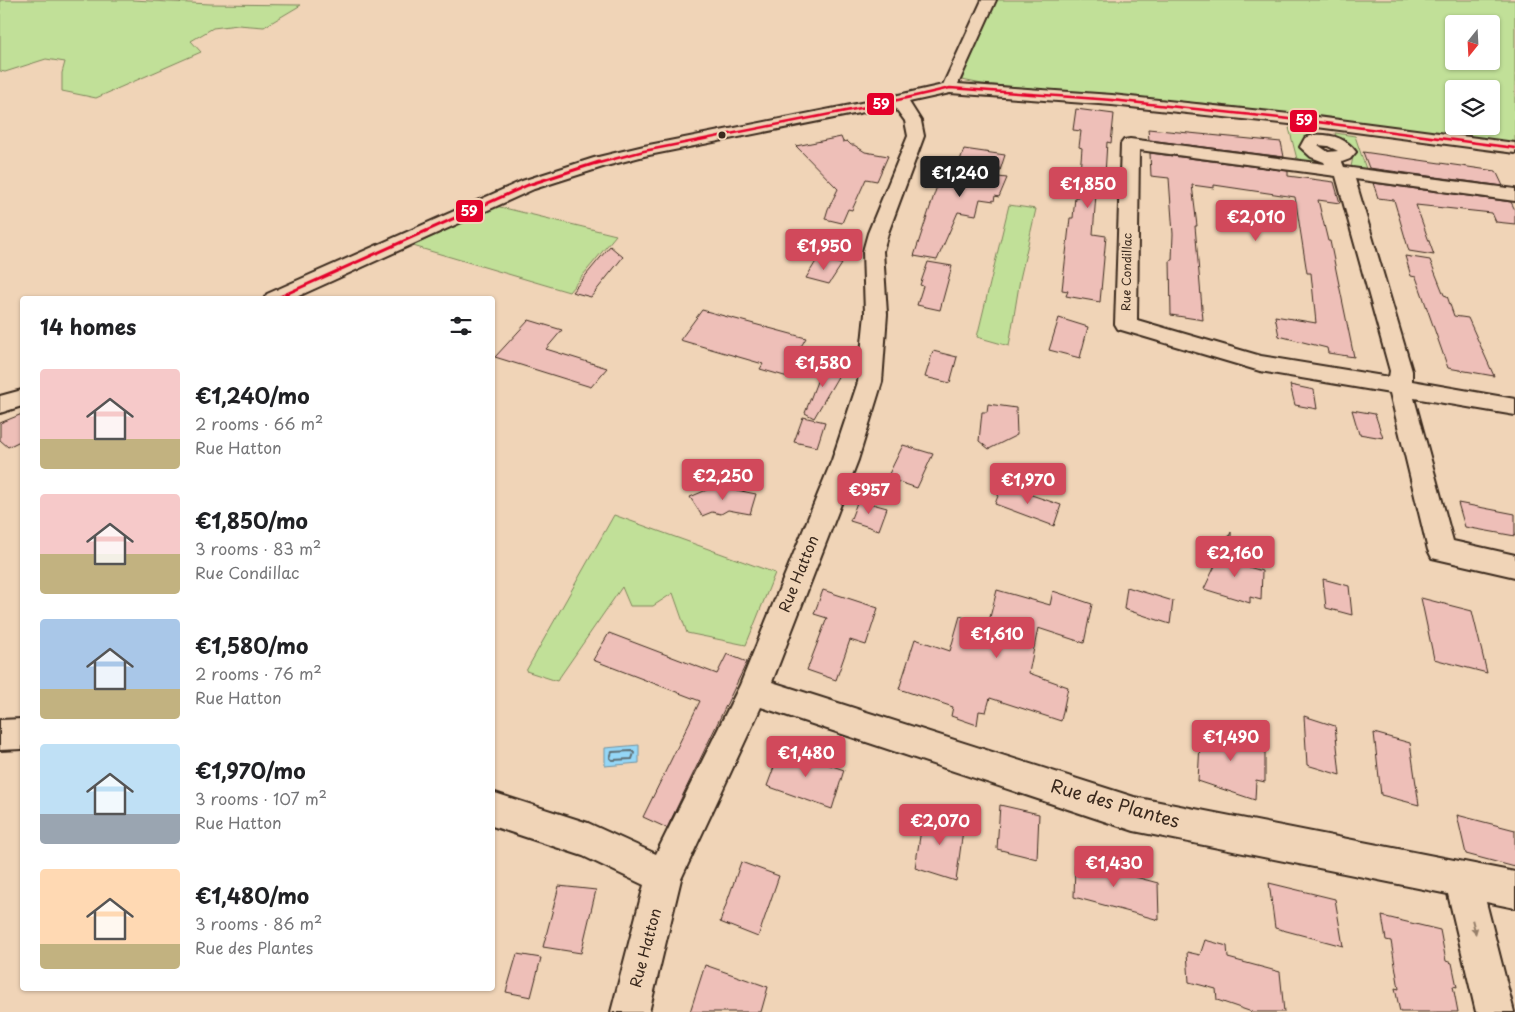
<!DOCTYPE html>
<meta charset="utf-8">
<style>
:root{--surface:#fff;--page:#f2f2f2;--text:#202124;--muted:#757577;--accent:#d1495b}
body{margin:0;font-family:"Playpen Sans",sans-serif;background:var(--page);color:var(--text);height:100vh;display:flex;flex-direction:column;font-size:19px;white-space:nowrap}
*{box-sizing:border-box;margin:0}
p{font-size:16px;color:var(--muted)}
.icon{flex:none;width:28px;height:28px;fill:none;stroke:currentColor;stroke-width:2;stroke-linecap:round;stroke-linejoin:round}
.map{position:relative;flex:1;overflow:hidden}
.panel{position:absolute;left:20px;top:296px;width:475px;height:695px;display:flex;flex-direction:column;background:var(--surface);border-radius:5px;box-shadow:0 1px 4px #0004}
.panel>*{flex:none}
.needle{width:32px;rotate:198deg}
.tools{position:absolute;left:1445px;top:15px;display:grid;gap:10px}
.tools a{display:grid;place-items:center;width:55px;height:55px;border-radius:5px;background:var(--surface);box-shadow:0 1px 4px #0004;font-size:25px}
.price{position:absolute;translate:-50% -42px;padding:0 11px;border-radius:5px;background:var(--accent);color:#fff;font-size:16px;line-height:32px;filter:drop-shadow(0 1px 2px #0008)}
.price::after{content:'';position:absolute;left:50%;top:30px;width:15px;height:11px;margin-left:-8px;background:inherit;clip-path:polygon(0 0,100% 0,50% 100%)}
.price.selected{background:#222;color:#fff}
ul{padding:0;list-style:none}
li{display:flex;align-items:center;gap:15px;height:125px;padding:0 20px}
li span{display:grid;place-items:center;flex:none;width:140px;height:100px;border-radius:5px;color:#555}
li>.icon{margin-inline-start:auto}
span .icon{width:60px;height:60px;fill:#fffc;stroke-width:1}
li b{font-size:21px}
h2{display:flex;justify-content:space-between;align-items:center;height:60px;padding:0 20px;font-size:21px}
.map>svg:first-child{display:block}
.green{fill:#c1e098;stroke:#7e855b;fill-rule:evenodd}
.water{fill:#95d7f7;stroke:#7192a0}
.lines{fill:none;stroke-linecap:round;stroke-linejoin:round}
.shore{stroke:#5f6f75;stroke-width:2}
.building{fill:#eebfb8;stroke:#3b2a1e}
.minor-casing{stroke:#3b2a1e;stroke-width:4}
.minor{fill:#f0d4b7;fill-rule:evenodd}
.bus-1-far1-casing{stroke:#f0d4b7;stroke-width:5}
.bus-1-casing{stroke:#f0d4b7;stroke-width:6}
.bus-1-far1{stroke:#e4002b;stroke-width:2.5}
.bus-1{stroke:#e4002b;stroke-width:3}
.oneway{fill:#967f6a}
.bus-dot{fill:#3b2a1e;stroke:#f0d4b7;stroke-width:2}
.labels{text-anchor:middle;stroke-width:5;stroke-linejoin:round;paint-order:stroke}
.far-street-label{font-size:12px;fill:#3b2a1e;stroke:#f0d4b7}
.street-label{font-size:15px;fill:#3b2a1e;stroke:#f0d4b7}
.near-street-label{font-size:18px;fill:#3b2a1e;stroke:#f0d4b7}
.line-badge{stroke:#f0d4b7;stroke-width:2}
.badge-label{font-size:14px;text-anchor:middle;font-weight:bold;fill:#fff}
</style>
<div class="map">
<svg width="1515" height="1012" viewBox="0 0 1515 1012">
<rect width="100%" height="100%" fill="#f0d4b7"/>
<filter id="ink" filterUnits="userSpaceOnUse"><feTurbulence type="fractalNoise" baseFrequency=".02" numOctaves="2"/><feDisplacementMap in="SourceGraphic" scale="10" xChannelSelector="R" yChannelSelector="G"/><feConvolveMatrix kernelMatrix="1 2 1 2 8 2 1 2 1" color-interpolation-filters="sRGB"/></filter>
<g filter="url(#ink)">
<g class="green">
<path d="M0 0H132L210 4 301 5 264 27 238 25 213 28 191 41 201 52 96 98 62 91V73L65 62 46 59 5 72 0 71Z"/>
<path d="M989 0H1515V145L1210 104 982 84 962 80ZM1454 24H1491V61H1454ZM1454 89H1491V126H1454Z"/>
<path d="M1289 128 1313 132V135L1306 137 1303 144 1316 158 1317 166 1298 163Z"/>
<path d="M1335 133 1355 136 1366 169 1351 167 1354 152 1336 137Z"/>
<path d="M1009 205 1036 209 1020 279 1009 346 977 337Z"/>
<path d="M496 206 616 235 569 292 413 246Z"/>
<path d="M614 515 775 573 746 645 687 633 673 593 653 606H630L622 587 557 681 526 671Z"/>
</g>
<path class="water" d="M639 745V763L605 766V748Z"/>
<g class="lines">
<path class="shore" d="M632 751 634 753 632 759 612 760 610 758 612 752Z"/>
</g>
<g class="building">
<path d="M1076 109 1114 114 1111 143 1107 142 1105 175H1101L1099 195 1096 194 1093 234 1106 236 1100 302 1066 296 1068 291 1062 290 1070 218H1073L1075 197H1078L1082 148 1079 147 1081 131 1073 130Z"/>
<path d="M1148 129 1281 142 1284 157 1149 140Z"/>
<path d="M841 137 843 142 847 141 851 145H854L865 152 888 156 877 181 866 179 852 210 848 209 842 223 825 219 828 209 838 189 796 146Z"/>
<path d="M964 149 1005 155 998 177 1007 178 999 197 995 196 994 201 980 199 976 215 958 212 937 260 914 256 938 183 951 186Z"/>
<path d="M1363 152 1496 171 1503 186 1369 168Z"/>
<path d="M1150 153 1288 171V176L1334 182 1340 203 1318 200 1328 241H1330L1354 357 1328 353 1327 348 1279 336 1275 316 1316 323 1311 273H1307L1295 197 1214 185V188L1192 185 1197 226H1195L1203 320 1171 315 1170 260H1172L1173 234 1169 178 1151 176Z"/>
<path d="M1373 183 1511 202 1515 210V224L1496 222 1492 213 1416 205 1434 255 1409 251 1394 200 1378 198Z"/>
<path d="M610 246 623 257 591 297 572 292Z"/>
<path d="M1405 256 1430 260 1444 295 1447 296 1454 316 1468 318 1494 376 1448 368 1416 277 1411 276Z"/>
<path d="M818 258 842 264 829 284 806 278Z"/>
<path d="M928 262 952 266 940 310 917 305 923 286 920 285Z"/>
<path d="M702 310 806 338 796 355 800 356 788 377 760 369 763 364 680 340Z"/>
<path d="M1059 318 1088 327 1080 358 1049 350Z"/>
<path d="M529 320 562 330 546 349 607 368 591 387 495 357Z"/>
<path d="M933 351 957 357 950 383 925 377Z"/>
<path d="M824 363 843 368 814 418 805 413Z"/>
<path d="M1290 385 1314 390 1317 409 1295 405Z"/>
<path d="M988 404 1016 408 1017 435 989 449 979 441 982 412H987Z"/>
<path d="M1352 410 1375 414 1383 438 1359 434Z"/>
<path d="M22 414V440L8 447 0 440V423Z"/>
<path d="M803 417 825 422 817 447 794 442Z"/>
<path d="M903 445 933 454 917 488 887 478Z"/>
<path d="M1002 485 1061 505 1054 526 995 504Z"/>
<path d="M716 486 756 494 750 514 728 510 721 514 712 512 702 516 690 497Z"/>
<path d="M858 500 887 508 879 530 850 521Z"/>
<path d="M1458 503 1515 514V536L1465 527Z"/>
<path d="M1231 532 1232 562 1262 571 1261 600 1250 597V603L1204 589Z"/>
<path d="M1323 579 1349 586 1352 615 1326 608Z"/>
<path d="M1127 587 1173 601 1170 624 1124 609Z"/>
<path d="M823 590 878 608 866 645 850 640 836 680 807 670 827 618 814 614Z"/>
<path d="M997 590 1050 605 1053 591 1092 604 1084 643 1038 628 1029 673 1068 687 1061 721 990 698 986 712 979 711 977 725 951 716 953 707 899 689 915 639 950 651 960 616 988 625Z"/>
<path d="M1421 598 1472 611 1487 673 1434 659Z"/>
<path d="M609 633 717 674 727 654 747 662 667 828 643 817 700 701 593 660Z"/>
<path d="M1304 716 1335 726 1340 775 1307 765Z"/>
<path d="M1201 724 1265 743V782L1256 780 1255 800 1198 781Z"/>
<path d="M1374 733 1410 743 1419 805 1381 795Z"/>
<path d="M781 748 844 770 832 809 767 786Z"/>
<path d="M1000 805 1039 814 1037 859 997 849Z"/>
<path d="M924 811 964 823 956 881 915 868Z"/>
<path d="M1457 815 1515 830V867L1466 854Z"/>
<path d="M1078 852 1109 860V870L1158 883 1159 920 1074 897 1075 865H1076Z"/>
<path d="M741 862 779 876 758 937 720 922Z"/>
<path d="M1269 883 1335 899 1343 946 1275 928Z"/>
<path d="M559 886 596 890 581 953 543 947Z"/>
<path d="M1382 916 1440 930 1446 961 1452 963 1457 987 1453 986 1458 1012H1400L1395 988 1399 989 1391 941 1386 940Z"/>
<path d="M1205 940 1227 946 1228 958 1280 972 1284 1012H1252L1217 1000 1216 989 1189 982 1187 952 1200 955Z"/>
<path d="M517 954 541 958 531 997 506 992Z"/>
<path d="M705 965 768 987 761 1012H690Z"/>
</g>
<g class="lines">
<g class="minor-casing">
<g id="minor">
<path d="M982 0H996L958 84 1112 95 1317 117 1515 143V153L1317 127 1112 105 950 93 909 102 921 121 924 136 888 233 883 251 887 314 882 382 858 460 772 682 1134 797 1515 872V908L1486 902 1514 1012H1476L1448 894 1134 831 761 707 681 879 649 1012H611L644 885 583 856 492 826V792L588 823 656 854 740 685 832 460 858 382 865 314 863 251 868 233 908 136 905 121 894 106 644 156 606 166 534 189 292 299H264L267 294 522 181 594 158 644 146 876 100 943 85Z"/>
<path d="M1314 135C1331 134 1346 138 1356 152L1350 159 1342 162 1344 167 1515 189V201L1355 179 1412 371V381L1515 399V415L1414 398 1453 541 1515 555V577L1432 558 1428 550 1390 393 1260 371 1118 329 1115 324 1121 144 1124 140 1130 139 1325 164 1324 162 1311 157 1300 147 1305 138ZM1318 145 1328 146 1338 151 1328 152ZM1139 150 1336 176 1390 371 1389 377 1261 356 1137 320Z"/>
<path d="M22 390V406L0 413V396Z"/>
<path d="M22 719V749L0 750V720Z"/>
</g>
</g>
<use href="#minor" class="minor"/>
<g class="bus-1-far1-casing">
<path id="bus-1-far1" d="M595 164 644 151 876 105 950 88 1112 100 1317 122 1515 148"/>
</g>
<g class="bus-1-casing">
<path id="bus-1" d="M275 299 528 185 599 162"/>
</g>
<use href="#bus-1-far1" class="bus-1-far1"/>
<use href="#bus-1" class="bus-1"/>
</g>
<defs><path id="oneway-solid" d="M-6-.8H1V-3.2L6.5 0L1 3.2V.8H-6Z" transform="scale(1.25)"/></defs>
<use class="oneway" href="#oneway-solid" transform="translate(1474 927) rotate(76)"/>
</g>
<circle class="bus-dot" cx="722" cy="135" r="4.5"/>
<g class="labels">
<g class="far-street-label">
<text transform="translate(1127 272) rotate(-89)" y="4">Rue Condillac</text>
</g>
<g class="street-label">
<text transform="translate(799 574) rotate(-68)" y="5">Rue Hatton</text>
<text transform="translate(646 948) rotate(-75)" y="5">Rue Hatton</text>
</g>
<g class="near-street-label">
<text transform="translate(1115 804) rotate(16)" y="6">Rue des Plantes</text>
</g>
</g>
<g class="line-badge">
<rect x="866" y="92" width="29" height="24" rx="5" fill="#e4002b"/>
<rect x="1289" y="109" width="29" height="24" rx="5" fill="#e4002b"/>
<rect x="455" y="199" width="29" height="24" rx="5" fill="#e4002b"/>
</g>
<g class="badge-label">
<text x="881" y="109">59</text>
<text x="1304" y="125">59</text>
<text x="469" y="216">59</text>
</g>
</svg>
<div class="tools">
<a><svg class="needle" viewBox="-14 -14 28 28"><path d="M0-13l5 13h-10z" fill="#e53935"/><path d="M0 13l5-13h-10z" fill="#757577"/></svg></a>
<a><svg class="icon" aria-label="layers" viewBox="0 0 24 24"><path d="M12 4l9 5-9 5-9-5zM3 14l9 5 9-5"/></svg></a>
</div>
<b class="price selected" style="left:960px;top:198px">€1,240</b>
<b class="price" style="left:1088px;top:209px">€1,850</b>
<b class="price" style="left:1256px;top:242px">€2,010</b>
<b class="price" style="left:824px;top:271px">€1,950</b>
<b class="price" style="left:823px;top:388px">€1,580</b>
<b class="price" style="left:723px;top:501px">€2,250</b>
<b class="price" style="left:1028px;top:505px">€1,970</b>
<b class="price" style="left:869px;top:515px">€957</b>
<b class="price" style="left:1235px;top:578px">€2,160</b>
<b class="price" style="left:997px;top:659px">€1,610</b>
<b class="price" style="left:1231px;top:762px">€1,490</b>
<b class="price" style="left:806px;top:778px">€1,480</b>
<b class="price" style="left:940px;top:846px">€2,070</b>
<b class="price" style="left:1114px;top:888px">€1,430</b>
<section class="panel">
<h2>14 homes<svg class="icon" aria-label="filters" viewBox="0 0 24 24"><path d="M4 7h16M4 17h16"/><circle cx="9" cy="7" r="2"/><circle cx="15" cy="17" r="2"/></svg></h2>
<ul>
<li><span style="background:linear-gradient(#f6c9c9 70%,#c2b280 0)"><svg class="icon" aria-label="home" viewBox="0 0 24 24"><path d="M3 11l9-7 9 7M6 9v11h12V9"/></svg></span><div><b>€1,240/mo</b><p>2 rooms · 66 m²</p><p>Rue Hatton</p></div></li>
<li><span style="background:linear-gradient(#f6c9c9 60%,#c2b280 0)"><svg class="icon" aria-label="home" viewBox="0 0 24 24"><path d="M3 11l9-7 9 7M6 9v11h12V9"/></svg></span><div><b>€1,850/mo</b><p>3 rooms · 83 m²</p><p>Rue Condillac</p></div></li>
<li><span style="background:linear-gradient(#a9c7e8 70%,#c2b280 0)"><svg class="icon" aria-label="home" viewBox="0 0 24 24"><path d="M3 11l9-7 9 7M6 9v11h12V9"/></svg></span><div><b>€1,580/mo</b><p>2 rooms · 76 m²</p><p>Rue Hatton</p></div></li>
<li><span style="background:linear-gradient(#bfe0f5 70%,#9aa5b1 0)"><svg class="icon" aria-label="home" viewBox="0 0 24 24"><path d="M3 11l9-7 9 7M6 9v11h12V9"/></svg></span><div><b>€1,970/mo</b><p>3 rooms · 107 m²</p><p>Rue Hatton</p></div></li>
<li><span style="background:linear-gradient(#ffd9b3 75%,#c2b280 0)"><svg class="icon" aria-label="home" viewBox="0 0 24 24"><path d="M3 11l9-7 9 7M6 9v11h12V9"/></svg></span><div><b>€1,480/mo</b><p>3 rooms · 86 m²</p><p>Rue des Plantes</p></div></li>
</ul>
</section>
</div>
